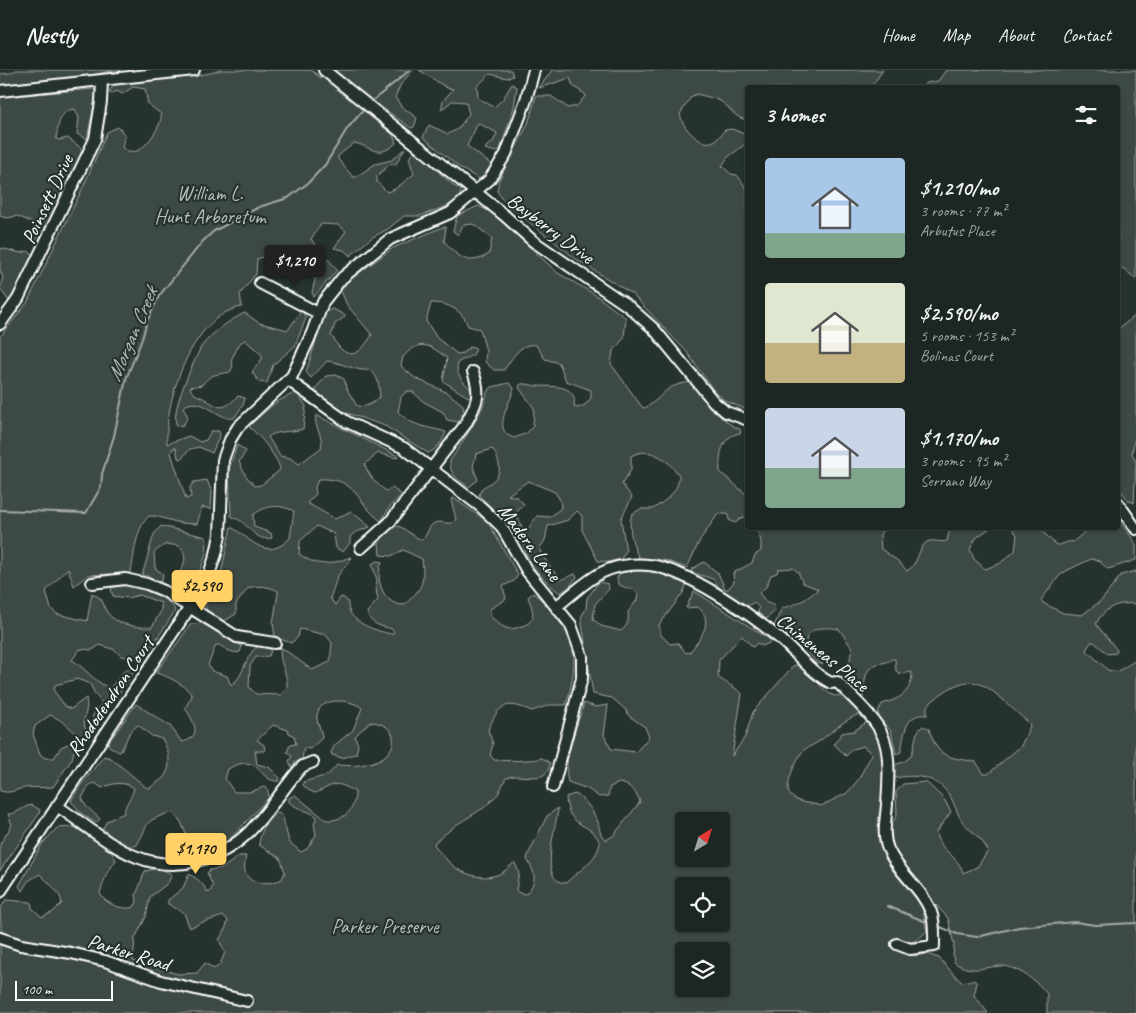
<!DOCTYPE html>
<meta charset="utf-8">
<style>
:root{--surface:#1c2622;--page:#29322f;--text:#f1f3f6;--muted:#a0a5a5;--line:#3a4340;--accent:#ffd166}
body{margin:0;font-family:Caveat,sans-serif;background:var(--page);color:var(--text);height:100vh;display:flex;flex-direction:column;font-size:19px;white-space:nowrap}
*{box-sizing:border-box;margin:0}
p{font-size:16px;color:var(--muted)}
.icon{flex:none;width:28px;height:28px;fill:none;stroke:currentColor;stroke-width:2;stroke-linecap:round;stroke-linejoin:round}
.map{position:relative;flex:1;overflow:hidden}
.panel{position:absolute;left:745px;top:15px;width:375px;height:445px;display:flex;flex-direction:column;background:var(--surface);border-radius:5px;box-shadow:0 1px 4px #0004,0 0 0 1px var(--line)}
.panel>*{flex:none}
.needle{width:32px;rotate:38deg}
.buttons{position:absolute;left:675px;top:742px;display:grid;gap:10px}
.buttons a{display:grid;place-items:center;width:55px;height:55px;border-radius:5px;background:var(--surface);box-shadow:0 1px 4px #0004,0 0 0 1px var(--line);font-size:25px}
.scale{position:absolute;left:15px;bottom:12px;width:98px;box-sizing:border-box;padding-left:5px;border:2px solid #fff;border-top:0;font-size:14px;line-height:18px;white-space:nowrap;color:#fff;-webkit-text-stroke:4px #26332d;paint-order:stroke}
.price{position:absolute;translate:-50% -42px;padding:0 11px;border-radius:5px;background:var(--accent);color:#111;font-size:16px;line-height:32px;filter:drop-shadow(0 1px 2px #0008)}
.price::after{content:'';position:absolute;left:50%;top:30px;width:15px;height:11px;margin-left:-8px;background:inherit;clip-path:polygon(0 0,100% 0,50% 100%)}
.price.active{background:#222;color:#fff}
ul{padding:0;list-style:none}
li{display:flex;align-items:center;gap:15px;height:125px;padding:0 20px}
li span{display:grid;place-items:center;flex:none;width:140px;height:100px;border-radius:5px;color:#555}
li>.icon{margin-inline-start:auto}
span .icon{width:60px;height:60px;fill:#fffc;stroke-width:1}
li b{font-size:21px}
h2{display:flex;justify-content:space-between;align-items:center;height:60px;padding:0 20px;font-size:21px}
header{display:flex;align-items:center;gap:30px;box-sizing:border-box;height:70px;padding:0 25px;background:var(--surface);border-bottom:1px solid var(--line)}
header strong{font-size:24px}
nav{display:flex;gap:28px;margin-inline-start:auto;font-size:18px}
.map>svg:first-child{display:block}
.green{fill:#3e4944;stroke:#9ea4a2;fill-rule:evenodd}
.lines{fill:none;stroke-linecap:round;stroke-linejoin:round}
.stream{stroke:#a4a9a7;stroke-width:2}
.minor-casing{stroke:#fff;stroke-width:14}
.minor{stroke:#26332d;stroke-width:10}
.labels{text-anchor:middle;stroke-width:4.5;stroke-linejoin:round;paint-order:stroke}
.park-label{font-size:20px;fill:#bbbfbe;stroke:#26332d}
.street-label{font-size:20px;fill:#fff;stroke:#26332d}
.water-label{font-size:21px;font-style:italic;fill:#b3b8b6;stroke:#26332d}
</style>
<header>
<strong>Nestly</strong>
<nav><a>Home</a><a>Map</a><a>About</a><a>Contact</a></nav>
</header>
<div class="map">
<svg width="1136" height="943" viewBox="0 0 1136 943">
<rect width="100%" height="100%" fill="#26332d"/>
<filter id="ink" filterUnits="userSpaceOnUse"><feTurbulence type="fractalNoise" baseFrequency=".02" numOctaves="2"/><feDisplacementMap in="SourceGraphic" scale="10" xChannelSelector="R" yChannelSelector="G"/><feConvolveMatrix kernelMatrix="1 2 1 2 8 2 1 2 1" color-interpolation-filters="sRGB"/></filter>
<g filter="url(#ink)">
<g class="green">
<path d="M16 0H121L118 2 111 1 86 6 0 16V4L10 3Z"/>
<path d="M221 0H311L321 8 327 0H413L401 14 395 27 401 36 417 48 414 57 411 58 376 33 367 44 393 65 396 73C378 90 371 76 354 73L338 86V89L353 107H356L375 94 392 90 405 78 396 94H390L377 106V112L387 122 395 119 414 104 409 88 416 81 454 116 462 120 457 130 447 136 420 146H404L388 159 371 168 350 186 344 180 334 178 346 161 338 155 321 154 311 169C319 181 329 189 337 200L314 227 312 222 315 210C308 194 273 181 257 189L256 204 240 224 242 237C192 244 164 332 167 374L189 366 200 372 206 370 211 361H219L220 365 212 383 199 377 190 379 181 389 178 388 176 378H173L171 383 186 429 191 427 190 417 194 412 207 410 212 422 211 439 202 437 197 454 180 453 155 446H149C135 459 135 483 131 501L129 503 88 505 74 516 68 498 46 521 51 539 57 544 87 551 92 523 100 528C104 532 104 538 107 542 115 555 139 558 152 557L161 541V533L140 525 127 528 113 526 111 519C126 508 170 524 175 541L143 590 121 586 115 580 100 575 92 580 80 579 72 590C85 598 93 610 107 617L110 618 125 600 135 597V600L95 659 92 656 93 645 102 633 95 624 90 614 77 609 55 615 54 621 65 636 71 639 86 628C90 646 76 652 92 667L84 669C70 660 66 651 50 645L35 656 33 664 40 684 45 688H54L61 677 70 673 75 677 72 689 53 717C43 718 33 717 24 718 14 720 11 724 0 721V267L27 233 84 115 107 62 118 57 125 65 122 77 125 80C128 81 134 82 137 81 147 77 163 54 161 44L148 34 145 19 133 17 122 24 117 21 111 24 109 22 115 13C147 9 191 10 221 0Z"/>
<path d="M419 0H511L513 6 507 8 490 4 477 16 478 28 494 37 503 29 512 14 517 17 514 37 500 80 496 82 485 79 487 76 493 72 497 63 478 53 467 76 492 95 484 106 479 109 460 98 423 67 429 55 448 64 458 59 469 44 466 32 452 31 441 40 443 31 453 19 447 18Z"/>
<path d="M552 0H883L871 17 748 18 747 50C733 48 731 37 720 31 714 28 704 26 696 24L691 27 680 44C682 57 700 78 714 71 719 69 721 63 725 60L732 59 747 65V73L728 87 722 96 731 104 737 105 747 119V340L724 330 714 321 686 281 632 224 576 189 505 133 497 121 499 110 528 54 536 26H551L568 38 577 36 586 25 573 16 570 8 539 18Z"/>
<path d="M946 0H1136V209L1124 199 1118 197V18L922 17 927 13 938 11Z"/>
<path d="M93 19 97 21 87 69 77 64 79 48 75 39C59 40 58 56 56 69L59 70 68 68 81 78 82 81 55 145 41 174 36 170V154L17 146 7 148 0 146V27Z"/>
<path d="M478 136 491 142 558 203 594 224 626 248 624 268 613 281 611 294 642 337 645 338C667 325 661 316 691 312 703 327 723 354 740 359L741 363C721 365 719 386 720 402L747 425V448L743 447 735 453 729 450 728 444H718L700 470 687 498 664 490 639 488C633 477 627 456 632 444L641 439H653C666 430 679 422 679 405 668 390 650 375 631 386V400L622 414 632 427 621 449 626 481 621 489 608 492 598 491 582 460V446L577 441 568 450 548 456 545 470 540 478 541 484 560 510 575 504 577 507 569 517 560 523C545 512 518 486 525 466 527 459 533 452 537 446L550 447 561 438 560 430 555 422 528 411 508 425 517 427 524 434 516 443 522 457H518C505 446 490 439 479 425L482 418C498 409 505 402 494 381L492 379 476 384 473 397 478 410 469 417C459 411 449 404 450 391 461 374 485 340 487 322L492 317 509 313 514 318C513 329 489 361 514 368L527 363 533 356 534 338 520 319 519 316 521 314C528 313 532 316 538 316 552 317 578 313 574 337L578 338 585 335 591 328V320L566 311 559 293 545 289 536 275C520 272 512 289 504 300H494L485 292 486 281 480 259 468 256C463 240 448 233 431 233L426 251 437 268 457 284 463 283 470 277 476 279 473 285 458 292C454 306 465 312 472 321L471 326 468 327 443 311 447 288C430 275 420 268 403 287L401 296 415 308 448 323 463 335 464 342 458 352 447 350 443 342 424 332 413 322 407 321 401 327 398 342C415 358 426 356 446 362 443 370 436 381 428 383L385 356 341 341 316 322V318L326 306 336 305 344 309 348 321 357 336C366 338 374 333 380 326 379 317 379 306 370 300 355 302 342 292 327 291L311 308 306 302 324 246 327 241 333 239 346 246 335 254 331 266C335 269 335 272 338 276 353 293 363 279 372 265L347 235 341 221 344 214 393 178 443 157H446L444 171C458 187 468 197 489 184L492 168 473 154 463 155 458 165 453 161 457 146Z"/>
<path d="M0 178 21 183 28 181 34 185 32 194 9 231 0 219 3 207 0 201Z"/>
<path d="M302 240 306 248 295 276 273 295 267 313 259 312 252 302 262 289V285L245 270 240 273 231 290 233 296 230 302C219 305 211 302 202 315L190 317C192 324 195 324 201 327 219 336 220 344 238 326L245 328 243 335 234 348C220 352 201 323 183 337L188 347 183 355 177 356C169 342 194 292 201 277 213 262 228 251 245 243L259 253 288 260Z"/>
<path d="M1136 245V362L1132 383 1136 392 1134 433 1128 430 1118 416V259Z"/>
<path d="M296 322 306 336 303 359C293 362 274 361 268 367L280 386 290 388 299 394 321 378C325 367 313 357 316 345L398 386 396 388 378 383 365 394C368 406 377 414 386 421L392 418 402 425 391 435 381 451C355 432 358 407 318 409L315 418 316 424 307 433 335 449 351 441 370 457 354 463 350 467V473L343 482 336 478 334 464 317 456 300 471 299 484C319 498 328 495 351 487 349 495 343 498 339 504 336 508 333 522 330 528L335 535 341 527C351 530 346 535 350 542 356 555 380 562 392 564L394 562 392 559C381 556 370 555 367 542L378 530 376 519 377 510 372 494 377 491 382 492C374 509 383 535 404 535 422 519 425 514 422 489L403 480 391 486 380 485 379 473C399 442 401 462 422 470 429 464 428 452 439 452 444 452 448 454 452 453L456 449 451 430 453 428 488 452 518 505 514 511 503 516 506 529 490 539V546C495 550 500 556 506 558 512 560 516 558 522 556 538 551 533 541 528 527L533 523C548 533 570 563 573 580 576 597 571 618 566 635H549L532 641C505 630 499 634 488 660L493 674 490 685 494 690C507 691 530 691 542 688L550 693C548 717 520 701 506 708L498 724 485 737 456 755 434 773C436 780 442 784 446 789 459 805 488 814 506 800 510 797 510 795 515 793L519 803 516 820 519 823 526 824C538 811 535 803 527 789L528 785 547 746 558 738C558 752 536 813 566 813 578 801 597 791 600 773 591 750 568 761 566 727L575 724C585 728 594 743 598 752 600 759 599 765 606 770L613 766 640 732C637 722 629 714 619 713L610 717 608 726 599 727 588 719 568 712C562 691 578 654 584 633L596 637 608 635 604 665 611 679 636 682 649 667 645 657 629 646 626 640 612 628 593 624 581 547 586 539 587 528 599 512 608 514 609 519 595 534 593 549 601 556 621 561C628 555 629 551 628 542L637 530 638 524 634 519H628L618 514 617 508 620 503C642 498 667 502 686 515L683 523 659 555 661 565 670 574 678 573 686 583 690 582C700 569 715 551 698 537L686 538 694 521 772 571 763 576 757 573 753 577 742 566 719 590 718 607C725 613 740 620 742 624L732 686 745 667 753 642 794 595C809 596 819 619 832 625 837 627 842 625 848 626L860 641 859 644C843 651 834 660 821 670 816 674 809 676 804 680 797 687 783 717 790 725 799 735 811 732 821 736L847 723 858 710 872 684 863 676 853 679 846 686 834 674 842 663 854 661 868 651 871 652 884 677 881 773 890 794 922 836 927 861C915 873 911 874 895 871L894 879 916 886 926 884 939 888 961 912 974 910 977 913 974 925 988 943H0V873H2L0 839 6 830 31 832 32 838 42 847 53 842 62 833C60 821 48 813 40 804L28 811 22 821 19 816 42 774 57 758 74 757 110 780 116 790 106 805 100 823C104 834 124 841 134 837L137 832 136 825 145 801 159 798 172 804 168 813 150 827 146 847 135 868 133 891 178 904 197 903 205 893 214 899 220 895 225 882 219 870 225 860 228 850 223 846C212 850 200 852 190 858L184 843 168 834V830L183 818 189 804C198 809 203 813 207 822H210L213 816 207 803 210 800 223 798 239 786H246C245 792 243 800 247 806 252 815 274 814 282 809L285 802 280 788 259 775C260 762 266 752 276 743L282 744 289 772 301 782 307 779 316 765 314 753 317 747C309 740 298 740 289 732V728L295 725 326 750C344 751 355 741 355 722 334 709 335 715 315 723L308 720 303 715V712L328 705 337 695C350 696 363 696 376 691 401 681 399 653 370 652L355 666 358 675 356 684 342 688 332 685 331 682 335 675 353 660 362 638C351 629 320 626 317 645 316 653 322 660 322 668L310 679 304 678 302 689 294 693 292 698 289 691 292 686 287 682 290 675 296 674 294 666 289 663 288 660 273 655 257 670 264 675 265 681H255L257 694 269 697 280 708 279 711C258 713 261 680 228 699L225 709 234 722H250L264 717 267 718 269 727 230 769 199 784 193 782 181 752 172 742C141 753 152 749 137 775 126 780 114 767 105 761L103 758 107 751 124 743C125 733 132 728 134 718 124 711 112 713 102 718L95 713 89 715 82 728 86 736 100 749 96 753 82 744 71 731 80 716 104 686 111 688 147 718H150C154 714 159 712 163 708 173 697 169 680 162 669L152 666 138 655 130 662 121 681 119 682 109 676 108 673 136 634 170 656 182 672C204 667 193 650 185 638L192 626C188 616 166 605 156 603L191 554 201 553 242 576 240 582C232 584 226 579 219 575H216L208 595 212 601 227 606 231 615C247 605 243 584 260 575L269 578 271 580 269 586 256 587 250 596 249 617 256 624 281 625 287 618C289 604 277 591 281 577L312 600 330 592 332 573 326 565 300 559 298 567 291 573 275 567 273 553 278 524V521C269 516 258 515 248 518L236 534V544L223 552 214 549 205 537 222 499 231 457C251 468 266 493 290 468L294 441C279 434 266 435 253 445L254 457 271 463 272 468C258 472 251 459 242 452 239 449 235 449 231 446L229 400 237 375 246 381 239 392 246 406 255 416 261 415 280 400C281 392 258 363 250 358V355L275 333ZM684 751H721V789H684ZM684 816H721V854H684ZM684 881H721V919H684Z"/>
<path d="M1118 448 1136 474V490L1108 499 1099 491 1091 489 1068 500 1060 505 1041 530 1043 533 1063 543 1082 545 1102 530 1121 505 1136 501V534C1117 532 1105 537 1096 554L1117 580 1116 583 1108 584 1094 572H1091L1086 580 1108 600 1117 602 1136 590V943H1047V924C1039 912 1016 896 1001 896 982 897 973 904 955 893L953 887 954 875 948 848 914 811 892 776 890 757 897 745 896 722 903 714 926 712 944 729 951 742 936 762C937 779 959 786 963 803L977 797 988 781C983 769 971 762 963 752 958 746 955 735 951 728 939 706 916 704 894 708L892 706 893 696C897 693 904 693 908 689 918 679 911 664 923 656L929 659C939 690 947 686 976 692L984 704H988L1021 676 1030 656 1029 653C988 619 976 590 927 636V645C905 642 904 665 901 682L896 684 891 661 880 649 878 642 882 634C900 629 912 622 912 602L901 604 896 601 895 589H892C886 594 879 592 873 596 862 602 866 617 863 627L859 626 848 599 852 578 839 559C827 557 809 556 806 570L823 595 816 592 799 572 774 556 782 538C796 535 808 529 818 519L803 513 798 502 793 498 778 499 777 503 771 505 766 517 759 523 767 533 774 535 775 541 766 549 758 543 759 538 754 532 748 536 721 520 713 509 691 502 692 499 704 492 718 503 725 519H728L734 512 733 503 752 493 755 485 761 481V471L756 458H884L880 465 881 479 898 491 907 501C920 493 917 478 927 472 932 469 940 473 947 471L950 458H990L976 468 970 479 974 489 985 499 999 494 1015 481 1017 465 1012 458H1039L1056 475C1062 476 1067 470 1073 472L1089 458H1118Z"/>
<path d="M161 456 206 467C210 484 198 506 189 520L180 522 172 516C178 501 192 492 180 476L166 474 154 482 155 498 163 504 162 510 159 512 149 506H142L154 464Z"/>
<path d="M32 735 40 740 39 744 0 801V774L12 755 8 744C18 744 23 736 32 735Z"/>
</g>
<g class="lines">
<g class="stream">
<path d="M371 32 410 0"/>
<path d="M0 440 86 443 101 417 102 404 114 366 126 309 142 269 147 251 159 226 203 171 214 161 259 137 288 128 308 113 325 95 347 59 366 37"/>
<path d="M887 836 929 853"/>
<path d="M938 856 957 864 977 867 1019 857 1075 852 1095 855 1136 853"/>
</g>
<g class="minor-casing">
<g id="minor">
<path d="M324 0 504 145 533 171 628 236 654 259 714 332 726 342 748 350"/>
<path d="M0 21 194 0"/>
<path d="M260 213 318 243"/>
<path d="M0 254 18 229 95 69 101 32 102 11"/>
<path d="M288 310 347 352 404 378 481 437 501 456 527 501 571 555 582 586V608L553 717"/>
<path d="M1118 433 1136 459"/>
<path d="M361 478 389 453 465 355C476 335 482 325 473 302"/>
<path d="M92 513 125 509 147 514 164 521 237 567 275 573"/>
<path d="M557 536C572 525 586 510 603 502 620 494 644 492 663 498 699 509 750 544 779 568 797 583 811 603 831 613L837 612C886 660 892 664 887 734 886 749 882 765 888 779 898 803 922 818 931 842 935 852 934 864 934 876L910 879 897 874"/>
<path d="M57 736C83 753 109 776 137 787 176 803 221 790 250 761 267 743 282 721 298 701L303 696 313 692"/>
<path d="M0 822 206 513 216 484 220 465 223 390 230 370 238 357 292 306 312 263 323 232 342 208 390 169 450 143 489 110 506 84 526 30 534 0"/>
<path d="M0 868 21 875 71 883 105 891 161 911 247 931"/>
</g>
</g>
<use href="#minor" class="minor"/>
</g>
</g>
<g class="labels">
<g class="park-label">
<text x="210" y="130">William L.<tspan x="210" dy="23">Hunt Arboretum</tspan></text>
<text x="385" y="863">Parker Preserve</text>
</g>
<g class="street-label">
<text transform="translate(47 129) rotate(-65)" y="7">Poinsett Drive</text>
<text transform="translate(551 158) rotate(37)" y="7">Bayberry Drive</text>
<text transform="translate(530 472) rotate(53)" y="7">Madera Lane</text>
<text transform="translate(823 582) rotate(39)" y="7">Chimeneas Place</text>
<text transform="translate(110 626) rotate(-56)" y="7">Rhododendron Court</text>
<text transform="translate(129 882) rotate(17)" y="7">Parker Road</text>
</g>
<g class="water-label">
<text transform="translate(132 264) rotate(-67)" y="7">Morgan Creek</text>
</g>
</g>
</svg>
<div class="buttons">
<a><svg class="needle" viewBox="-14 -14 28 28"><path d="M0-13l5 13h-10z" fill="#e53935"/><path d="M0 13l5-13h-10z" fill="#a0a5a5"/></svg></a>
<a><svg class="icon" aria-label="locate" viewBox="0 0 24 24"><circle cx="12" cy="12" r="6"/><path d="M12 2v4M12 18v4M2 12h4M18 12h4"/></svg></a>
<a><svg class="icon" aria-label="layers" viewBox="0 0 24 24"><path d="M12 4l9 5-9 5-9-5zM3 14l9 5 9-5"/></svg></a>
</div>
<div class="scale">100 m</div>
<b class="price active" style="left:295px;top:217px">$1,210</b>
<b class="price" style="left:202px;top:542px">$2,590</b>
<b class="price" style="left:196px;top:805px">$1,170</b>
<section class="panel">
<h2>3 homes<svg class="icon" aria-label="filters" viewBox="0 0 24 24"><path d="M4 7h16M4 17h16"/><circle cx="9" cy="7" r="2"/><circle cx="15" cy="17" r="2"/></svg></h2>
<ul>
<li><span style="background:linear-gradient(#a9c7e8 75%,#7fa58c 0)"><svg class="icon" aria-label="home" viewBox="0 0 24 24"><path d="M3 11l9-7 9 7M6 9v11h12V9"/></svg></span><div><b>$1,210/mo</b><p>3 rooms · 77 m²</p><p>Arbutus Place</p></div></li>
<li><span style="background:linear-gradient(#dfe7d0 60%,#c2b280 0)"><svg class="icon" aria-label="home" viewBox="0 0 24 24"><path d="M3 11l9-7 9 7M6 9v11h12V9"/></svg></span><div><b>$2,590/mo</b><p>5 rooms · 153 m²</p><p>Bolinas Court</p></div></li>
<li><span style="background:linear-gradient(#c9d6e8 60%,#7fa58c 0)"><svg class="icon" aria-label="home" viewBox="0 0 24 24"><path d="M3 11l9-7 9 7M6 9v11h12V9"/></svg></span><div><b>$1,170/mo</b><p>3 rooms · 95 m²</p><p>Serrano Way</p></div></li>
</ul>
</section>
</div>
